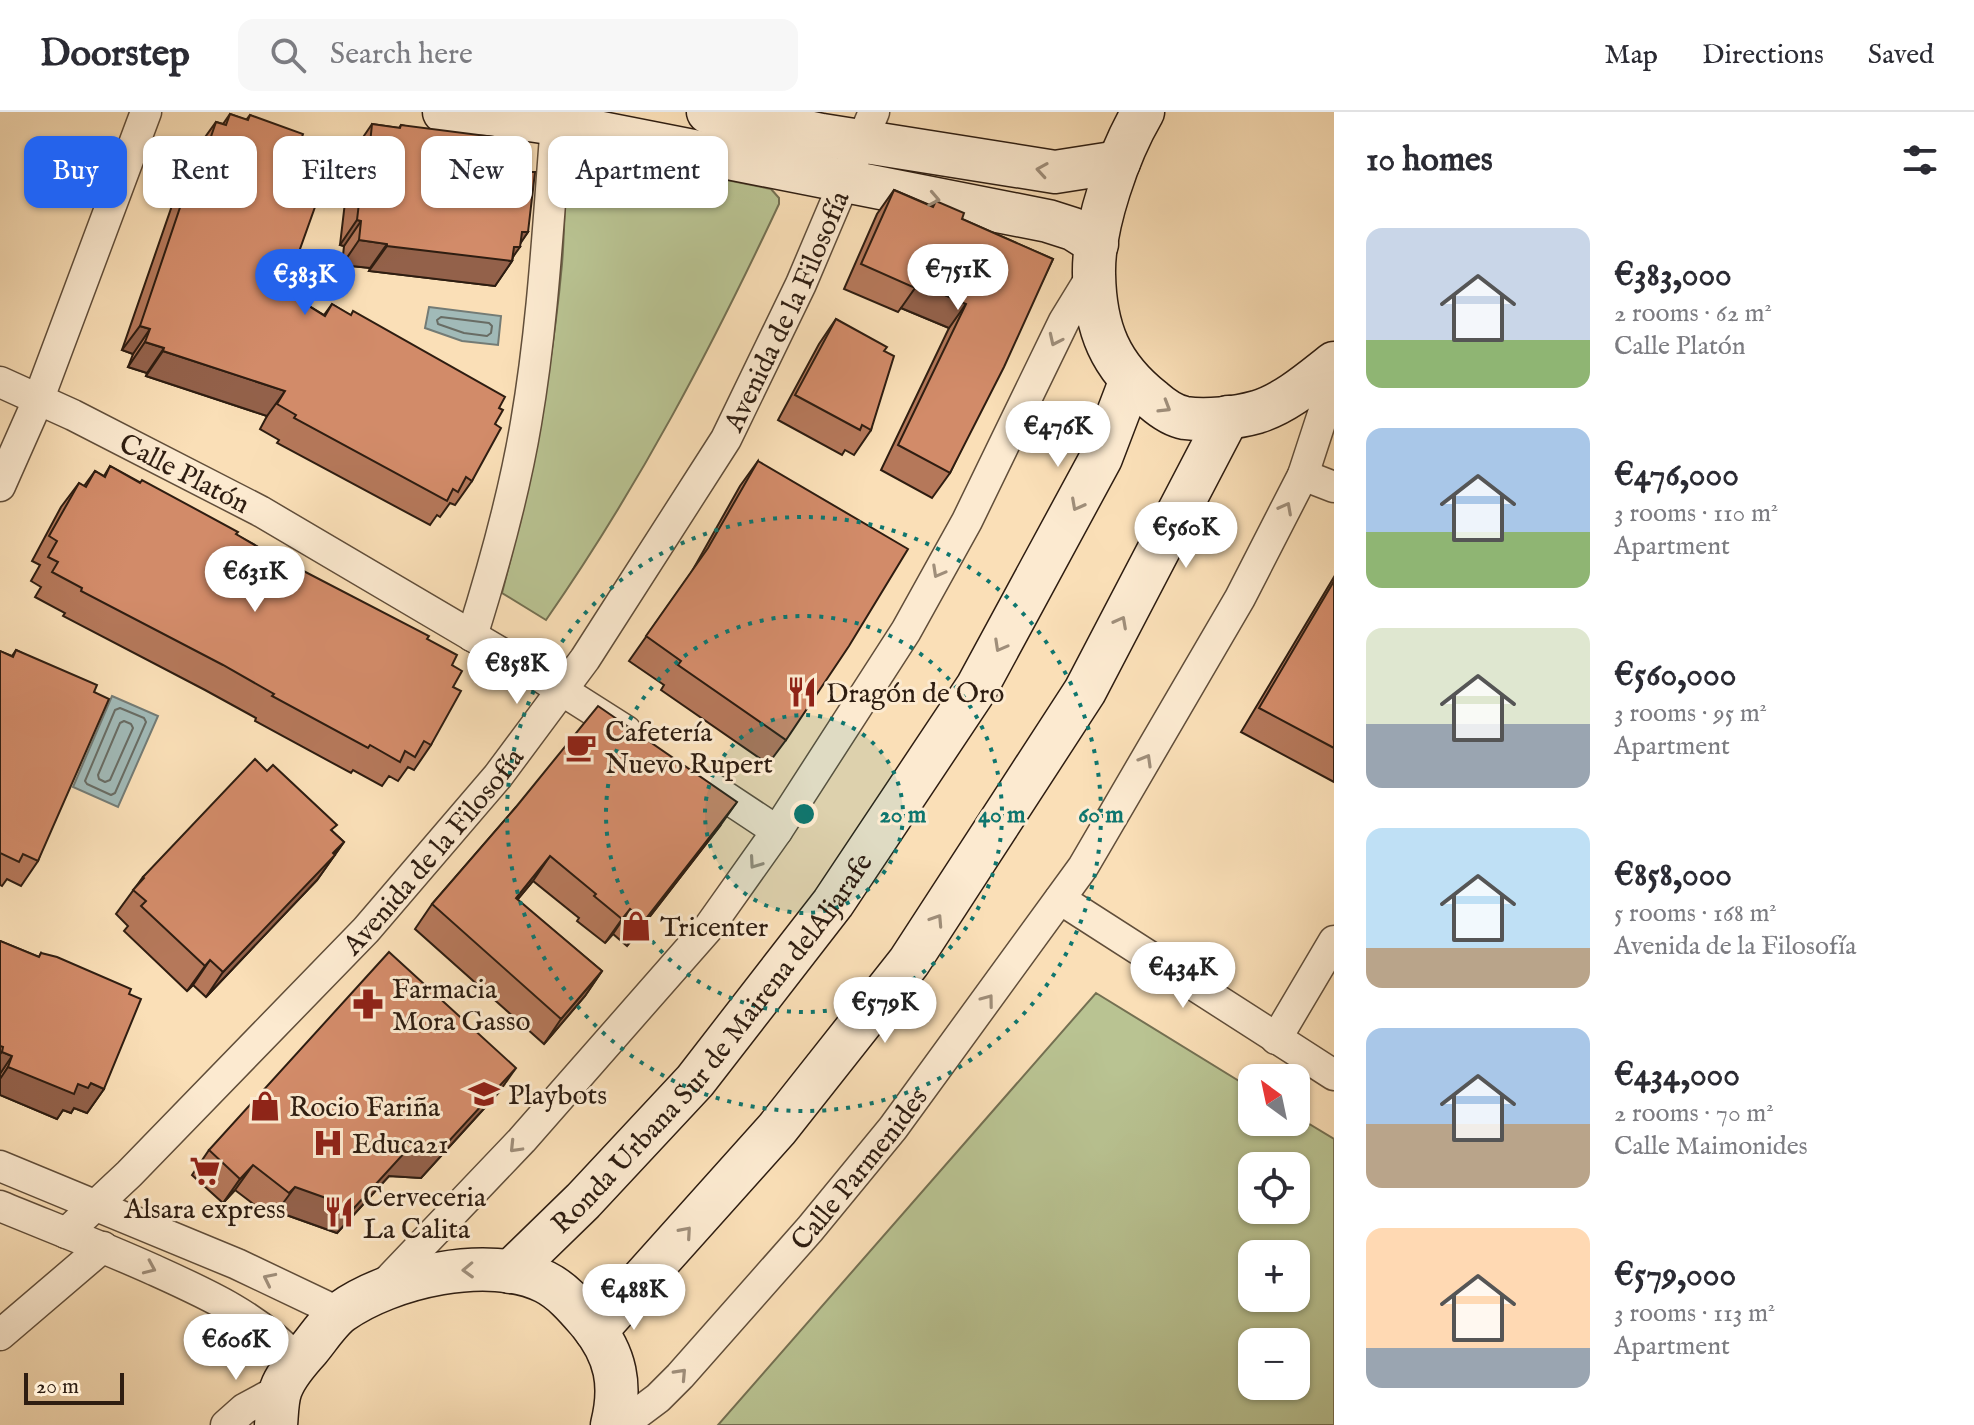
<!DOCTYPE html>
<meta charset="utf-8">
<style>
:root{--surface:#fff;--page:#f7f7f7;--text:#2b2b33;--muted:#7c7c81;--line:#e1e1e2;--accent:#2563eb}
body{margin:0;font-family:"IM FELL English",serif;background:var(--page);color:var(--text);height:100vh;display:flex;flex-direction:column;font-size:30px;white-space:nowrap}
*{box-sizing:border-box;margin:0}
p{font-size:26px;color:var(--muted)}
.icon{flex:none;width:44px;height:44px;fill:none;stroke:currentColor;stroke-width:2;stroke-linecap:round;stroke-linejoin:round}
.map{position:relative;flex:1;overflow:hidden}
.side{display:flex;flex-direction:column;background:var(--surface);width:640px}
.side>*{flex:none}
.guide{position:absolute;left:24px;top:24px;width:760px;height:72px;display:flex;gap:16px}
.needle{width:52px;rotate:327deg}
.controls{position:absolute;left:1238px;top:952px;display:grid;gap:16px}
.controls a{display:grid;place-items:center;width:72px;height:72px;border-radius:16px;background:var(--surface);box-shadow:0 2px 6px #0004;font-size:40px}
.scale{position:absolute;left:24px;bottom:20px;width:100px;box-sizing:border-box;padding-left:8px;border:4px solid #2e1d11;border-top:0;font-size:22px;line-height:28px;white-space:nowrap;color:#2e1d11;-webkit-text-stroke:6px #fcead0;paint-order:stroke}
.price{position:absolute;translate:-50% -68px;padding:0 18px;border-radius:28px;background:#fff;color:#222;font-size:26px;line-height:52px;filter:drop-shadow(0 2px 4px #0008)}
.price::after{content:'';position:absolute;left:50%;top:48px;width:24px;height:18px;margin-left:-12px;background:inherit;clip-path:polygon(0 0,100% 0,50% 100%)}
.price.on{background:var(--accent);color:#fff}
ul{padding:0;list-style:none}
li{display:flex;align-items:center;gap:24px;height:200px;padding:0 32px}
li span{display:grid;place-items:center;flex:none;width:224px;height:160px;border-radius:16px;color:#555}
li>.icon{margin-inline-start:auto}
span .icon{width:96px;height:96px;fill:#fffc;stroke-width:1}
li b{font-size:34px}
h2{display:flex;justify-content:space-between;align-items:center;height:96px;padding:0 32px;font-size:34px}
.chip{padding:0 28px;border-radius:16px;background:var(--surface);box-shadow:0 2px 6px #0004;font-size:28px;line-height:72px}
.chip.on{background:var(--accent);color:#fff}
header{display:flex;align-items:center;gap:48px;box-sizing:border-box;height:112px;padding:0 40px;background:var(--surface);border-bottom:2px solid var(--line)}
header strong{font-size:38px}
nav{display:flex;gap:44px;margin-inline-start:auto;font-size:28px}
.search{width:560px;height:72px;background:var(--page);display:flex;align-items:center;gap:20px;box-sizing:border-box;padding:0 28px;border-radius:16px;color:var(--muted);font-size:30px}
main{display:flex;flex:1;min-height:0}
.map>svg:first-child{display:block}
.green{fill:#b9c392;stroke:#747052;stroke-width:2;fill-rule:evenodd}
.water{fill:#a1bab8;stroke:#737b75;stroke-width:2}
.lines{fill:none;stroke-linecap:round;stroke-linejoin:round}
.shore{stroke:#686c64;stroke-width:2}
.street-casing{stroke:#614e3a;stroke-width:33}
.secondary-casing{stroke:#2e1d11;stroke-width:45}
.street{stroke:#fcead0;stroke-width:30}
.secondary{stroke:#fcead0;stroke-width:42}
.wall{fill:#b5785a;stroke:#2e1d11;stroke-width:2}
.shaded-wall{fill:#93614a;stroke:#2e1d11;stroke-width:2}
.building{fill:#d28b69;stroke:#2e1d11;stroke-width:2}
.oneway{stroke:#9f8e7a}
.ring{fill:none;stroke:#0f766e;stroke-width:4;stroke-dasharray:4 8}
.labels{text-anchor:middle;stroke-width:6;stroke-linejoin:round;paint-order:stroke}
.street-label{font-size:28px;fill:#2e1d11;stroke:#fcead0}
.poi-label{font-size:28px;fill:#2e1d11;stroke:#fcead0;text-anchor:start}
.centre{fill:#0f766e;stroke:#fcead0;stroke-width:4}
.ring-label{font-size:24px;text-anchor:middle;font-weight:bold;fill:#0f766e;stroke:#fcead0;stroke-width:6;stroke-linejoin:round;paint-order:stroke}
</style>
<header>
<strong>Doorstep</strong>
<div class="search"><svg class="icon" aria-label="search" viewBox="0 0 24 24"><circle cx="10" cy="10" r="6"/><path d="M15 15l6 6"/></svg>Search here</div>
<nav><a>Map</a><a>Directions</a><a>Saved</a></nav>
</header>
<main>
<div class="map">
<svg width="1334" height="1313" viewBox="0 0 1334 1313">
<rect width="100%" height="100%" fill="#fadfb7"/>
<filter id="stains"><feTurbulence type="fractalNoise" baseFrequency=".0025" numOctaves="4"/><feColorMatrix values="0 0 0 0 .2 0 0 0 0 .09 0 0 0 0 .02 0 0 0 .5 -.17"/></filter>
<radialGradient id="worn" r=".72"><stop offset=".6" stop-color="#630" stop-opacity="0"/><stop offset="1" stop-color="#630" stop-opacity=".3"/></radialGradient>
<g class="green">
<path d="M567 36 771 77 779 86V92C710 239 639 374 546 508L502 481C530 373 552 263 562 152 565 114 565 75 567 36Z"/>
<path d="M1096 881 1252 977V1010H1296V1004L1334 1027V1313H718ZM1296 1054V1098H1252V1054ZM1252 1142H1296V1186H1252ZM1252 1230H1296V1274H1252Z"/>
</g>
<g class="water">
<path d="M429 195 501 204 498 233 462 229 425 216Z"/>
<path d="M112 584 158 604 118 695 73 675Z"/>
</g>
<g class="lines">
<g class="shore">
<path d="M441 205 489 211 492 214 491 221 487 224 464 221 438 212 437 208Z"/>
<path d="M120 596 144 606 146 610 115 681 111 683 87 672 85 669 115 598Z"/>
<path d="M124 609 131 612 133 616 110 668 105 670 99 667 98 663 120 611Z"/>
</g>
<g class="street-casing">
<g id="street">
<path id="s1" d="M0 270 73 303 260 399 530 558 626 619"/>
<path d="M1303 363 1334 375"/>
<path d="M0 374 39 286 146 0"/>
<path d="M472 524C494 454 514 383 526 311 543 212 548 112 556 12"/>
<path d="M703 670 777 719"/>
<path d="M1060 787 1334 963"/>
<path d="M1276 927 1334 829"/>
<path d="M0 1054 237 1152 340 1201"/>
<path d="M0 1094C51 1115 103 1135 154 1158 207 1182 259 1205 298 1249"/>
<path id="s2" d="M66 1121 129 1062 366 818 498 664 585 547 726 327 801 172 874 0"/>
<path d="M380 1177 522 1028 709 815 777 719 906 519 967 409 1064 209 1094 160"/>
<path d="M0 1223 103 1135"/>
<path d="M226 1313 244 1297 281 1277"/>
<path id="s3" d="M622 1313 658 1286 680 1264 810 1117 893 1016 1083 755 1240 486 1303 363 1334 268"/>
</g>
</g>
<g class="secondary-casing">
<g id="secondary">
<path d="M444 0 489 2 556 12 1048 109 1073 117 1097 132"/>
<path d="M708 0 822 23 1055 60 1119 50"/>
<path d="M1143 0C1119 41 1093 113 1094 162 1095 217 1110 254 1153 288 1161 295 1174 304 1185 306 1206 309 1236 306 1257 300 1286 291 1311 269 1334 251"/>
<path id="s4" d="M510 1160 583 1089 695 969 833 791 977 575 1101 346 1130 270"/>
<path d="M596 1219 777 1017 909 850 1085 579 1228 305"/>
<path d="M276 1313C277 1302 277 1287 281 1277 286 1263 299 1248 309 1237 319 1225 329 1209 341 1200 390 1165 489 1142 545 1170 563 1179 577 1196 590 1211 616 1243 622 1273 612 1313"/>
</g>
</g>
<use href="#street" class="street"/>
<use href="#secondary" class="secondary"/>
</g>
<g class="wall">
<path d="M230 2 246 8 250 3 301 28 285 179 324 203 332 192 499 296 495 312 472 369 455 393 450 391 440 405 437 403 430 413 277 331 279 328 260 317 267 304 146 264 147 261 128 255 133 242 122 238 175 85 184 66 191 55 198 35 216 10 223 12Z"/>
<path d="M372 12 399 16 401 13 525 43 528 60V120L520 131 513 145 512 149 495 174 369 159 370 156 342 153 344 134 340 133 349 56 354 49 355 37Z"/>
<path d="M894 78 932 94 936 89 962 107 1053 147 950 361 932 386 881 358 949 216 901 196 898 200 844 177 877 102Z"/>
<path d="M836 207 884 239 871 318 854 343 845 338 842 343 778 308 819 232Z"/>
<path d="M758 349 786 628 768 652 661 578 664 573 629 549 691 461 740 374Z"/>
<path d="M110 354 427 527 452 553 453 575 431 633 414 658 408 655 398 669 389 664 382 674 353 658 351 661 255 609 256 606 205 578 63 504 65 501 35 485 41 475 31 469 40 453 32 449 61 395 79 371 84 374 95 359 104 364Z"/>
<path d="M1334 465V670L1241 620Z"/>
<path d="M16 538 94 580 38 749 21 774 7 767 2 774 0 773V539L12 544Z"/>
<path d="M267 659 344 730 317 768 206 885 193 873 187 879 124 819 128 814 116 802 143 765Z"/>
<path d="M516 695 720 714 627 834 613 822 605 831 577 809 579 806 533 769 517 788 602 859 585 884 544 932 415 817 432 792Z"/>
<path d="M0 829 39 845 41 841 104 977 87 1001 74 996 71 1001 63 998 57 1007 0 983Z"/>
<path d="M499 980 421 1066 389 1064 337 1121 278 1100 272 1106 235 1078 223 1091 192 1063 209 1038Z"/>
</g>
<g class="shaded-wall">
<path d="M357 108 361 109 344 134 340 133Z"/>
<path d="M522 120H528L518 135H520L510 149H512L495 174 369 159 387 134Z"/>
<path d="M359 128 387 132 370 156 342 153Z"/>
<path d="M917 171 966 192 949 216 901 196 915 176Z"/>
<path d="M140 214 150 217 133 242 122 238Z"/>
<path d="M145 230 164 236 147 261 128 255Z"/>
<path d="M163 239 285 279 267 304 146 264Z"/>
<path d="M737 690 720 714 627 834 644 809Z"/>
<path d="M344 730 317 768 206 885 223 860Z"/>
<path d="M550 744 533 769 498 811 516 786Z"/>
<path d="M630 797 613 822 605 831 622 807Z"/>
<path d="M210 848 193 873 187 879 205 854Z"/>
<path d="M602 859 585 884 544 932 561 907Z"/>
<path d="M2 940 12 944 0 962V942Z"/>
<path d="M8 955 78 972 91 971 104 977 87 1001 74 996 71 1001 63 998 57 1007 0 983V967Z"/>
<path d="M516 956 499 980 421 1066 389 1064 337 1121 278 1100 272 1106 295 1075 406 1039Z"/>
<path d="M253 1053 235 1078 223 1091 240 1067Z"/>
</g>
<g class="building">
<path d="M230 2 248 8 250 3 303 22 301 28 335 39 285 179 325 204 332 192 351 203 353 199 505 285 499 296 503 298 495 312 501 316 472 369 466 365 458 380 453 377 447 389 294 306 296 303 277 292 285 279 163 239 164 236 145 230 150 217 140 214 192 60 201 41 205 42 216 10 226 13Z"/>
<path d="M372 12 400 16 401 13 526 29 525 43 530 44 528 60H535L528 120H522L520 135H514L512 149 387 134V132L359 128 361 109 357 108 366 31 370 32Z"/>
<path d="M894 78 933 95 936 89 964 101 962 107 1053 147 1004 255 950 361 898 333 966 192 917 171 915 176 861 152Z"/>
<path d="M836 207 887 235 884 239 894 244 871 318 862 313 860 318 795 283Z"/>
<path d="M758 349 908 437 849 534 786 628 678 553 681 549 646 524 708 436Z"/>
<path d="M110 354 140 371 142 368 238 420 236 422 265 439 429 524 427 527 457 543 452 553 462 559 453 575 461 579 431 633 424 629 415 645 405 639 400 650 370 633 368 636 272 584 274 582 223 553 81 479 82 476 52 460 58 450 48 445 57 429 49 424 79 371 86 375 95 359 105 365Z"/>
<path d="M1334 469V636L1259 596Z"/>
<path d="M16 538 97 573 94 580 109 587 38 749 23 742 19 750 0 741V539L13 545Z"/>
<path d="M598 594 737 690 644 809 630 797 622 807 594 784 596 782 550 744 516 786 602 859 561 907 432 792 516 695Z"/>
<path d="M255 647 267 659 273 653 337 713 331 718 344 730 333 741 335 743 223 860 210 848 205 854 141 794 146 789 133 778 144 766 143 765Z"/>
<path d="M0 829 39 845 41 841 57 845 131 877 129 882 141 887 104 977 91 971 88 976 78 972 74 982 8 955 12 944 2 940 3 935 0 934Z"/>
<path d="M389 840 516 956 438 1041 406 1039 354 1096 295 1075 289 1081 253 1053 240 1067 209 1038Z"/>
</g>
<defs><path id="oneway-chevron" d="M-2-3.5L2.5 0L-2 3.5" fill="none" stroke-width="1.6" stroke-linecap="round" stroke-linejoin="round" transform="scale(2)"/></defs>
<g class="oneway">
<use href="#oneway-chevron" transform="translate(1042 58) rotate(-171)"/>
<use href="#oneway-chevron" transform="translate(934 87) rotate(11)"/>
<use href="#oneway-chevron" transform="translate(1055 228) rotate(115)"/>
<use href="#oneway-chevron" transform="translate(1165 295) rotate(31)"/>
<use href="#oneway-chevron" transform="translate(1077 393) rotate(118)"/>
<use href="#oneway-chevron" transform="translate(1286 396) rotate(-62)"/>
<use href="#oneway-chevron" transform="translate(938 460) rotate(119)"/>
<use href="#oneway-chevron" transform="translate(1121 510) rotate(-62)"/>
<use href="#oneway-chevron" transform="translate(1000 534) rotate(119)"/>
<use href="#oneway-chevron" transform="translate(1146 648) rotate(-60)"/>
<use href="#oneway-chevron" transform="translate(755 751) rotate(125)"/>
<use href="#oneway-chevron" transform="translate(937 808) rotate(-57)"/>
<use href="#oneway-chevron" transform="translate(988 888) rotate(-53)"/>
<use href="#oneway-chevron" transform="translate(515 1035) rotate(134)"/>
<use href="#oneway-chevron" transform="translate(686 1120) rotate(-49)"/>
<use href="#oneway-chevron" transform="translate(150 1156) rotate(24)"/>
<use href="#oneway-chevron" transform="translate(468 1158) rotate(178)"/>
<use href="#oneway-chevron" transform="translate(269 1167) rotate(-154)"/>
<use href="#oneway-chevron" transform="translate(681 1262) rotate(-47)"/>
</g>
<circle cx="804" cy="702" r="99" fill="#0f766e" fill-opacity=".12"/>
<g class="ring">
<circle cx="804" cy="702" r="99"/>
<circle cx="804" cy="702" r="198"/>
<circle cx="804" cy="702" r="297"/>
</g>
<defs>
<g id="restaurant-bare" transform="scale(2.4)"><path d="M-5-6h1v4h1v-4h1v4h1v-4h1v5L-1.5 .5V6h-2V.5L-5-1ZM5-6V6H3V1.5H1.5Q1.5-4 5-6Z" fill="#8f2418" stroke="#fcead0" stroke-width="2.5" paint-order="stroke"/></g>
<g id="cafe-bare" transform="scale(2.4)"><path d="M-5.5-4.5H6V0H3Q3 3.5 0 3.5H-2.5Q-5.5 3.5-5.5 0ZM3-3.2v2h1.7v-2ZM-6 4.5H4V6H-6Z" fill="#8f2418" stroke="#fcead0" stroke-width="2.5" paint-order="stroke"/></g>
<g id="shop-bare" transform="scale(2.4)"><path d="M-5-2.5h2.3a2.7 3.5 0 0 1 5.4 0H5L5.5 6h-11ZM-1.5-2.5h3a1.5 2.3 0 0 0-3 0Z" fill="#8f2418" stroke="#fcead0" stroke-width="2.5" paint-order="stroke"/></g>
<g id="pharmacy-bare" transform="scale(2.4)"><path d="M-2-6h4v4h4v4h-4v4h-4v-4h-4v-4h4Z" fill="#8f2418" stroke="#fcead0" stroke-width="2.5" paint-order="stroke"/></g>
<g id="school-bare" transform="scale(2.4)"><path d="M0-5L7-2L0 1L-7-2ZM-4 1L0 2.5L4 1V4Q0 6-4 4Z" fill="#8f2418" stroke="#fcead0" stroke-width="2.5" paint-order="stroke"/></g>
<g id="hospital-bare" transform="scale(2.4)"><path d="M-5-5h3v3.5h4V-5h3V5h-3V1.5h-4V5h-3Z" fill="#8f2418" stroke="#fcead0" stroke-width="2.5" paint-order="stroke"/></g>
<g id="supermarket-bare" transform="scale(2.4)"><path d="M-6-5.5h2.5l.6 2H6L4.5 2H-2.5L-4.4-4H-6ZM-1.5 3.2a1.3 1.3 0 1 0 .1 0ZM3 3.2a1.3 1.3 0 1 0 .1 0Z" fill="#8f2418" stroke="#fcead0" stroke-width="2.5" paint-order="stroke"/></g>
</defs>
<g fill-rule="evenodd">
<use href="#restaurant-bare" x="802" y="580"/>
<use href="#cafe-bare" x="581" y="635"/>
<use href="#shop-bare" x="636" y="814"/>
<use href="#pharmacy-bare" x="368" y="892"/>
<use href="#school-bare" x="484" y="982"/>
<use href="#shop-bare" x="265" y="994"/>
<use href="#hospital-bare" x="328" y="1031"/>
<use href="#supermarket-bare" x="205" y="1059"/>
<use href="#restaurant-bare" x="339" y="1100"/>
</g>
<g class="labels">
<g class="street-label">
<text dy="10" stroke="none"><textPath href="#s2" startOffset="1178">Avenida de la Filosofía</textPath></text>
<text dy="10" stroke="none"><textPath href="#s1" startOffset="206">Calle Platón</textPath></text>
<text dy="10" stroke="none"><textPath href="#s2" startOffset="530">Avenida de la Filosofía</textPath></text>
<text dy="10" stroke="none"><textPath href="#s4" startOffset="306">Ronda Urbana Sur de Mairena delAljarafe</textPath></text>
<text dy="10" stroke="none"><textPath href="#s3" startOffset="350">Calle Parmenides</textPath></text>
</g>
<g class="poi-label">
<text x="826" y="590">Dragón de Oro</text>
<text x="605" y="629">Cafetería<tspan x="605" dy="32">Nuevo Rupert</tspan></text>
<text x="660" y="824">Tricenter</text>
<text x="392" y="886">Farmacia<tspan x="392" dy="32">Mora Gasso</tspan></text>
<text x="508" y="992">Playbots</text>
<text x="289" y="1004">Rocio Fariña</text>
<text x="352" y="1041">Educa21</text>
<text x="363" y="1094">Cerveceria<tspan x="363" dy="32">La Calita</tspan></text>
<text x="205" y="1106" text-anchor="middle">Alsara express</text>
</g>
</g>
<circle cx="804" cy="702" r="12" class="centre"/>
<g class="ring-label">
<text x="903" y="710">20 m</text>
<text x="1002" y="710">40 m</text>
<text x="1101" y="710">60 m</text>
</g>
<rect width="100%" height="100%" filter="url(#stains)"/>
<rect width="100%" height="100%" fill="url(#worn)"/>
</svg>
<div class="controls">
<a><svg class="needle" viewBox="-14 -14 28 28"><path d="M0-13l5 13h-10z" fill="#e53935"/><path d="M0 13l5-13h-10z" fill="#7c7c81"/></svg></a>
<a><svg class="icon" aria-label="locate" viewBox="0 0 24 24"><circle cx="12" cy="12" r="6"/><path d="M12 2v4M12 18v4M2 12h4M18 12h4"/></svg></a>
<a>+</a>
<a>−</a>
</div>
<div class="scale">20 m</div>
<b class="price" style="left:958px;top:200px">€751K</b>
<b class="price on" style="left:305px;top:205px">€383K</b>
<b class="price" style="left:1058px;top:357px">€476K</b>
<b class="price" style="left:1186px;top:458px">€560K</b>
<b class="price" style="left:255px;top:502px">€631K</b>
<b class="price" style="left:517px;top:594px">€858K</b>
<b class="price" style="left:1183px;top:898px">€434K</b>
<b class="price" style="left:885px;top:933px">€579K</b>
<b class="price" style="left:634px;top:1220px">€488K</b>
<b class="price" style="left:236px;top:1270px">€606K</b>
<div class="guide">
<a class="chip on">Buy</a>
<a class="chip">Rent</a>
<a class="chip">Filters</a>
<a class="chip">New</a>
<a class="chip">Apartment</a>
</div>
</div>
<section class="side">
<h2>10 homes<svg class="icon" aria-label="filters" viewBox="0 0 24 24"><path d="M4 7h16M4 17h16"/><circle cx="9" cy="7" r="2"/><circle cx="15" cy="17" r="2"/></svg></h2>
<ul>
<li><span style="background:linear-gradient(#c9d6e8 70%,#8fb573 0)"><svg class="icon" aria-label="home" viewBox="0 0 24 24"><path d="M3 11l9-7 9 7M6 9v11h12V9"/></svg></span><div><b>€383,000</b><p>2 rooms · 62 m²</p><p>Calle Platón</p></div></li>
<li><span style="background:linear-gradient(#a9c7e8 65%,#8fb573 0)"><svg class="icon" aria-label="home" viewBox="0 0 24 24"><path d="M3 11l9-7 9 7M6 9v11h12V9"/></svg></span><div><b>€476,000</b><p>3 rooms · 110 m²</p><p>Apartment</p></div></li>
<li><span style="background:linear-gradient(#dfe7d0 60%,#9aa5b1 0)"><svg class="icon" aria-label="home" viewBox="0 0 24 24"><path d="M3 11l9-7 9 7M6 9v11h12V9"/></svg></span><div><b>€560,000</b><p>3 rooms · 95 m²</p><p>Apartment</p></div></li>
<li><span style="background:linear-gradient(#bfe0f5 75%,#b9a48a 0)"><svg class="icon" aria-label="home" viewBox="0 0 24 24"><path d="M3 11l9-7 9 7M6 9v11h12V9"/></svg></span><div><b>€858,000</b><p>5 rooms · 168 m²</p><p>Avenida de la Filosofía</p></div></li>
<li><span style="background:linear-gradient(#a9c7e8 60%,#b9a48a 0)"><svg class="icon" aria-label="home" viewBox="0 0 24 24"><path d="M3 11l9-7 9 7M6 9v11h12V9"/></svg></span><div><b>€434,000</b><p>2 rooms · 70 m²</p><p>Calle Maimonides</p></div></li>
<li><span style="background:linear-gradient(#ffd9b3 75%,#9aa5b1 0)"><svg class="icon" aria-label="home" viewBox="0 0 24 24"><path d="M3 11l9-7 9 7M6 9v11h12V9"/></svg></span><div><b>€579,000</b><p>3 rooms · 113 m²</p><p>Apartment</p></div></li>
</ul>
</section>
</main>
